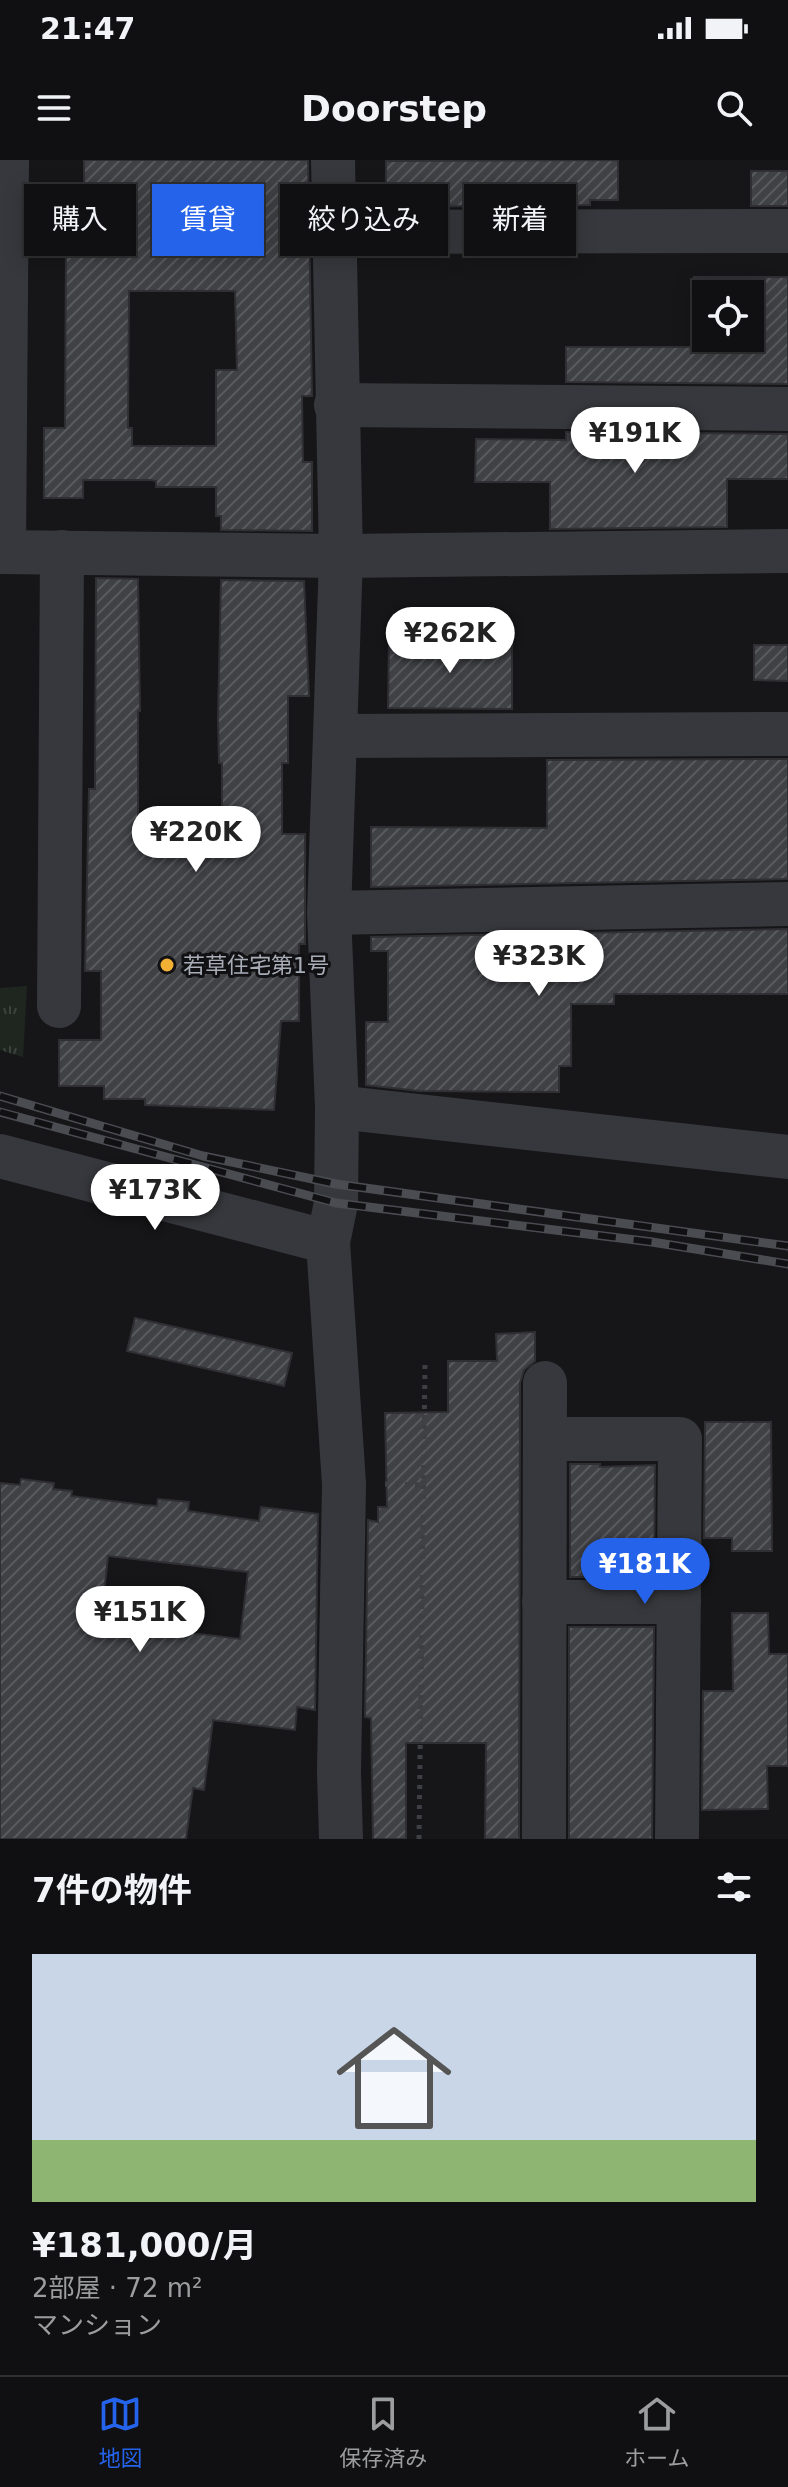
<!DOCTYPE html>
<html lang="ja">
<meta charset="utf-8">
<style>
:root{--surface:#101012;--page:#19191b;--text:#f1f3f6;--muted:#9c9d9f;--line:#303032;--accent:#2563eb}
body{margin:0;font-family:"DejaVu Sans","Noto Sans JP",sans-serif;background:var(--page);color:var(--text);height:100vh;display:flex;flex-direction:column;font-size:30px;white-space:nowrap}
*{box-sizing:border-box;margin:0}
p{font-size:26px;color:var(--muted)}
.icon{flex:none;width:44px;height:44px;fill:none;stroke:currentColor;stroke-width:2;stroke-linecap:round;stroke-linejoin:round}
.map{position:relative;height:1679px;overflow:hidden}
.panel{display:flex;flex-direction:column;background:var(--surface);flex:1}
.panel>*{flex:none}
.guide{position:absolute;left:24px;top:24px;width:740px;height:72px;display:flex;gap:16px}
.controls{position:absolute;left:692px;top:120px;display:grid;gap:16px}
.controls a{display:grid;place-items:center;width:72px;height:72px;border-radius:0px;background:var(--surface);box-shadow:0 4px 20px #0003,0 0 0 2px var(--line);font-size:40px}
.price{position:absolute;translate:-50% -68px;padding:0 18px;border-radius:28px;background:#fff;color:#222;font-size:26px;line-height:52px;filter:drop-shadow(0 2px 4px #0008)}
.price::after{content:'';position:absolute;left:50%;top:48px;width:24px;height:18px;margin-left:-12px;background:inherit;clip-path:polygon(0 0,100% 0,50% 100%)}
.price.active{background:var(--accent);color:#fff}
ul{padding:0;list-style:none}
li{display:grid;align-content:center;gap:16px;height:424px;padding:0 32px}
li span{display:grid;place-items:center;height:248px;border-radius:0px;color:#555}
li>.icon{margin-inline-start:auto}
span .icon{width:144px;height:144px;fill:#fffc;stroke-width:1}
li b{font-size:34px}
h2{display:flex;justify-content:space-between;align-items:center;height:96px;padding:0 32px;font-size:34px}
.pill{padding:0 28px;border-radius:0px;background:var(--surface);box-shadow:0 4px 20px #0003,0 0 0 2px var(--line);font-size:28px;line-height:72px}
.pill.active{background:var(--accent);color:#fff}
.status{display:flex;justify-content:space-between;align-items:center;height:56px;padding:0 40px;background:var(--surface);direction:ltr}
.status svg{height:22px;fill:currentColor}
header{display:flex;justify-content:space-between;align-items:center;height:104px;padding:0 32px;background:var(--surface);font-size:36px;font-weight:700}
.tab-bar{display:flex;justify-content:space-around;align-items:center;height:112px;border-top:2px solid var(--line);background:var(--surface);font-size:22px;color:var(--muted)}
.tab-bar a{display:grid;justify-items:center;gap:4px}
.tab-bar .active{color:var(--accent)}
.map>svg:first-child{display:block}
.park{fill:url(#park-tufts)}
.building{fill:url(#building-hatch);stroke:#303034;stroke-width:2;fill-rule:evenodd}
.lines{fill:none;stroke-linecap:round;stroke-linejoin:round}
.path{stroke:#3d3f44;stroke-width:5;stroke-dasharray:4 6;stroke-linecap:butt}
.minor{stroke:#37383d;stroke-width:44}
.rail-casing{stroke:#4a4c52;stroke-width:9}
.rail{stroke:#111113;stroke-width:6;stroke-dasharray:18;stroke-linecap:butt}
.poi-dot{fill:#f2b134;stroke:#111113;stroke-width:3}
.labels{text-anchor:middle;stroke-width:6;stroke-linejoin:round;paint-order:stroke}
.poi-label{font-size:22px;fill:#a8adb8;stroke:#111113;text-anchor:start}
</style>
<div class="status"><b>21:47</b><svg viewBox="0 0 49 12"><path d="M0 12V9h3v3zM5 12V6h3v6zM10 12V3h3v9zM15 12V0h3v12zM26 1h20v11H26zM47 4h2v5h-2z"/></svg></div>
<header><svg class="icon" aria-label="menu" viewBox="0 0 24 24"><path d="M4 6h16M4 12h16M4 18h16"/></svg>Doorstep<svg class="icon" aria-label="search" viewBox="0 0 24 24"><circle cx="10" cy="10" r="6"/><path d="M15 15l6 6"/></svg></header>
<div class="map">
<svg width="788" height="1679" viewBox="0 0 788 1679">
<defs>
<pattern id="park-tufts" width="24" height="20" patternUnits="userSpaceOnUse" patternTransform="scale(2)"><rect width="24" height="20" fill="#1e261f"/><path d="M3 7l-1-3M5 7V3M7 7l1-3M15 17l-1-3M17 17v-4M19 17l1-3" fill="none" stroke="#3c433d"/></pattern>
<pattern id="building-hatch" width="6" height="6" patternUnits="userSpaceOnUse" patternTransform="scale(2)"><rect width="6" height="6" fill="#404145"/><path d="M-1 1l2-2M0 6l6-6M5 7l2-2" fill="none" stroke="#595a5e"/></pattern>
</defs>
<rect width="100%" height="100%" fill="#161618"/>
<path class="park" d="M27 826 23 897 0 890V828Z"/>
<g class="building">
<path d="M84 0H308L312 236H302L303 302H312V371L221 370V356H216V327H156V321L150 320H83V338H44V268H65L66 85H84ZM129 131H235L237 210H216V286H132V268H128Z"/>
<path d="M618 0V40H590V45L386 47V1Z"/>
<rect x="751" y="11" width="37" height="35"/>
<path d="M694 117H788V224L566 222V187H694ZM706 134H750V178H706Z"/>
<path d="M566 272 788 274V319H727V367L550 369V322H475L476 279 566 280Z"/>
<path d="M96 418 138 419 140 551H138V666H222V603H219L218 559 221 420 304 421 309 536H288V603H282V674H305V784H299V861H281L274 950 145 945V939H104V926H59V880H101V811H85L89 629H95Z"/>
<path d="M389 481 512 482V549L388 548Z"/>
<path d="M754 485H788V521L754 520Z"/>
<path d="M788 599V719L371 727V667L547 668V600Z"/>
<path d="M788 769V834H614V844H571V906H559V932L419 931 366 925V862H388V791H371V777Z"/>
<path d="M135 1158 292 1193 284 1226 127 1191Z"/>
<path d="M535 1172V1201L524 1210 520 1223 519 1679H485L486 1583H406V1679H373L371 1558 365 1557 368 1360 378 1362V1347H387L385 1253 448 1252V1201H497L496 1174Z"/>
<path d="M705 1262H771L772 1391H732V1378H704Z"/>
<path d="M570 1304H600V1307L655 1305 654 1417H570Z"/>
<path d="M21 1319 54 1323 53 1329 72 1331 71 1336 144 1345 157 1346 158 1339 189 1342 188 1351 259 1361 261 1347 318 1354 315 1550 297 1547 295 1570 213 1560 204 1630 193 1628 186 1679H0V1323L20 1325ZM108 1396 248 1412 240 1479 101 1462Z"/>
<path d="M732 1453H768L769 1494H788V1606H767L768 1649 702 1650 703 1531H733Z"/>
<path d="M569 1467H654L652 1679H569Z"/>
</g>
<g class="lines">
<g class="path">
<path d="M385 1324 423 1325"/>
<path d="M419 1679 425 1205"/>
</g>
<g class="minor">
<path d="M333 0 341 396 329 753 337 947 336 1043 328 1082 344 1324 339 1612 341 1679"/>
<path d="M335 72 788 71"/>
<path d="M336 245 788 249"/>
<path d="M0 392 341 396 788 391"/>
<path d="M4 392 7 0"/>
<path d="M335 576 788 574"/>
<path d="M329 753 788 744"/>
<path d="M59 846 62 392"/>
<path d="M337 947 788 997"/>
<path d="M0 996 328 1082"/>
<path d="M545 1279H680L677 1679"/>
<path d="M544 1442H679"/>
<path d="M544 1679 545 1223"/>
</g>
<g class="rail-casing">
<g id="rail">
<path d="M0 936 203 996 336 1024 788 1086"/>
<path d="M0 952 336 1043 652 1082 788 1104"/>
</g>
</g>
<use href="#rail" class="rail"/>
</g>
<circle class="poi-dot" cx="167" cy="805" r="8"/>
<g class="labels">
<g class="poi-label">
<text x="183" y="813">若草住宅第1号</text>
</g>
</g>
</svg>
<div class="controls">
<a><svg class="icon" aria-label="locate" viewBox="0 0 24 24"><circle cx="12" cy="12" r="6"/><path d="M12 2v4M12 18v4M2 12h4M18 12h4"/></svg></a>
</div>
<b class="price" style="left:635px;top:315px">¥191K</b>
<b class="price" style="left:450px;top:515px">¥262K</b>
<b class="price" style="left:196px;top:714px">¥220K</b>
<b class="price" style="left:539px;top:838px">¥323K</b>
<b class="price" style="left:155px;top:1072px">¥173K</b>
<b class="price active" style="left:645px;top:1446px">¥181K</b>
<b class="price" style="left:140px;top:1494px">¥151K</b>
<div class="guide">
<a class="pill">購入</a>
<a class="pill active">賃貸</a>
<a class="pill">絞り込み</a>
<a class="pill">新着</a>
</div>
</div>
<section class="panel">
<h2>7件の物件<svg class="icon" aria-label="filters" viewBox="0 0 24 24"><path d="M4 7h16M4 17h16"/><circle cx="9" cy="7" r="2"/><circle cx="15" cy="17" r="2"/></svg></h2>
<ul>
<li><span style="background:linear-gradient(#c9d6e8 75%,#8fb573 0)"><svg class="icon" aria-label="home" viewBox="0 0 24 24"><path d="M3 11l9-7 9 7M6 9v11h12V9"/></svg></span><div><b>¥181,000/月</b><p>2部屋 · 72 m²</p><p>マンション</p></div></li>
</ul>
</section>
<nav class="tab-bar">
<a class="active"><svg class="icon" aria-label="map" viewBox="0 0 24 24"><path d="M3 6l6-2 6 2 6-2v14l-6 2-6-2-6 2zM9 4v14M15 6v14"/></svg>地図</a>
<a><svg class="icon" aria-label="saved" viewBox="0 0 24 24"><path d="M7 4h10v16l-5-4-5 4z"/></svg>保存済み</a>
<a><svg class="icon" aria-label="home" viewBox="0 0 24 24"><path d="M3 11l9-7 9 7M6 9v11h12V9"/></svg>ホーム</a>
</nav>
